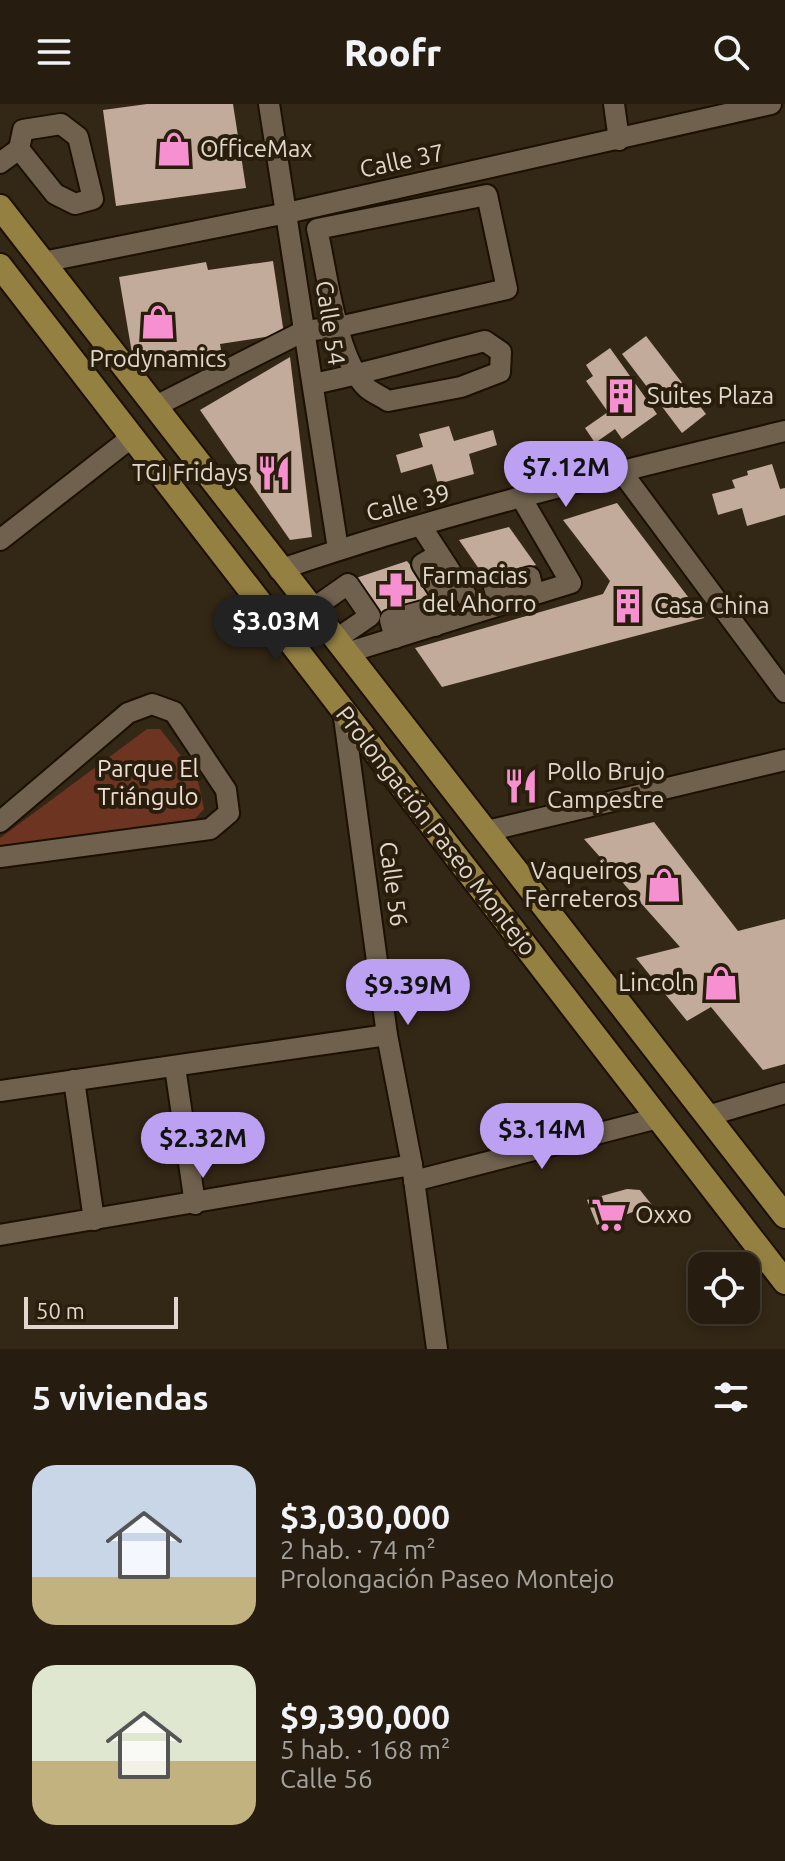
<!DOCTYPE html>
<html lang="es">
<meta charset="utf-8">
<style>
:root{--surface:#261d10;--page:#322a1e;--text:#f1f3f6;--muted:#a4a29f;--line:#423b30;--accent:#bca0f2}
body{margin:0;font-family:Ubuntu,sans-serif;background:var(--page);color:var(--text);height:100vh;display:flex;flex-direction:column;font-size:30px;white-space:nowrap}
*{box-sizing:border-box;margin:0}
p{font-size:26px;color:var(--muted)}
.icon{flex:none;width:44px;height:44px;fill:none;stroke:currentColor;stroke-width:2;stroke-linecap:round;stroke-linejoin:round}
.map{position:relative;height:1245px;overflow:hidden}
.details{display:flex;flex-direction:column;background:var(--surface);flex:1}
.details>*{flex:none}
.buttons{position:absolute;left:688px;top:1148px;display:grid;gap:16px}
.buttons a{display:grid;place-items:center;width:72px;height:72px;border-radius:16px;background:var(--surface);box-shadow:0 4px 12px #0003,0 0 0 2px var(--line);font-size:40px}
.scale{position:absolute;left:24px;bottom:20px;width:154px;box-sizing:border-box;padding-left:8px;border:4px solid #e0d8cd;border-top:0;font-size:22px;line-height:28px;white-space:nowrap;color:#e0d8cd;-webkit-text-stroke:6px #291d0b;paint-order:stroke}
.price{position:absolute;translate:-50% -68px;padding:0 18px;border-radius:28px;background:var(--accent);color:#111;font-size:26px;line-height:52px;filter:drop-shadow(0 2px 4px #0008)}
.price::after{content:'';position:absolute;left:50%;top:48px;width:24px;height:18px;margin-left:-12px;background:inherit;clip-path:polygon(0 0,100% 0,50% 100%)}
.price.current{background:#222;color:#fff}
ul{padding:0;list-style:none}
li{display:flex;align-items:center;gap:24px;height:200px;padding:0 32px}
li span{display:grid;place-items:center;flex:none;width:224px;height:160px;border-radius:24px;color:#555}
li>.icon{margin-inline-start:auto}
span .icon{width:96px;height:96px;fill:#fffc;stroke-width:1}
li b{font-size:34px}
h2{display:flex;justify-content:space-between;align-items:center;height:96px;padding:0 32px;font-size:34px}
header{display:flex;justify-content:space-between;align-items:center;height:104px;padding:0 32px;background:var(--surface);font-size:36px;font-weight:800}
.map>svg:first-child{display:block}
.green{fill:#6d3421}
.building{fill:#c2ab9b}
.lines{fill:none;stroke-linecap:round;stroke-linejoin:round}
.minor-casing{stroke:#1b1001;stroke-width:24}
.major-casing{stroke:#1b1001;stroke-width:28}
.minor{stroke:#6f614d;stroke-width:20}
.major{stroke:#948142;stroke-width:24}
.labels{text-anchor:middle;stroke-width:8;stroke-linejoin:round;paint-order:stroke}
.poi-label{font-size:24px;fill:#e0d8cd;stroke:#291d0b;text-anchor:start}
.street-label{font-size:24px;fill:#e0d8cd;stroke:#291d0b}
.park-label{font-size:24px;fill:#f1dcd6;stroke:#291d0b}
</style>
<header><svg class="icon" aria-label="menu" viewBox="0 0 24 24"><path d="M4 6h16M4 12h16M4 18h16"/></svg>Roofr<svg class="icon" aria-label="search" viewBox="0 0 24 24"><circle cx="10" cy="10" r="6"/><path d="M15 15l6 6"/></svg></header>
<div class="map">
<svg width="785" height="1245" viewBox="0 0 785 1245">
<rect width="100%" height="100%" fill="#332715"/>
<path class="green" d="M147 625H160L197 672 204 705 193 717 0 743V734Z"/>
<g class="building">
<path d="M147 0H233L246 84 116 102 103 6Z"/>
<path d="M273 157 284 230 220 240 221 246 134 261 119 173 206 158 208 166Z"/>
<path d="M646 232 706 310 682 329 622 250Z"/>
<path d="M610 244 657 310 622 335 615 325 595 339 585 324 608 308 586 277 593 272 586 261Z"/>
<path d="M290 253 312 433 290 436 200 306Z"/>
<path d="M449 322 454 337 493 326 497 341 469 350 474 370 438 380 432 360 401 369 396 351 423 343 419 330Z"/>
<path d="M772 360 780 385 785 384V411L747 422 742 404 718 411 712 390 735 384 732 376 748 371 747 367Z"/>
<path d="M617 399 704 514 442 583 415 544 603 490 610 477 563 416Z"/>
<path d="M509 423 536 461 486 475 459 436Z"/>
<path d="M407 457 438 497 383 512 356 474Z"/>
<path d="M654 718 738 827 785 815V960L763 966 711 903 687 917 636 854 680 843 584 735Z"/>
<path d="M627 1085 640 1086 652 1101 597 1121 587 1096Z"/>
</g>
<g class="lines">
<g class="minor-casing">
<g id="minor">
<path d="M269 0 338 445"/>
<path d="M614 0 619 36"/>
<path d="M0 59 19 45 23 26 61 20 78 33 93 95 75 100 55 90 19 45"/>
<path d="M43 158 287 109 771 0"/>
<path d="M154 303 304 227 339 223 507 185 487 91 317 125C327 167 336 255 367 284 373 289 382 293 388 297L461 283 500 268 501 248 485 237C428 251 371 268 313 280"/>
<path d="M621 367 785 588"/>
<path d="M421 422 477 508"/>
<path d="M0 436 132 333"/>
<path d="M439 450 422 460 439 487 456 476"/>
<path d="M279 466C444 409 616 368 785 327"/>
<path d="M499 501 494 483 530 473 534 490"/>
<path d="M311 506 348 480 370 512 335 536"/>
<path d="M395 534 390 516 430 505 435 522"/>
<path d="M346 549 571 479 522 395"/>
<path d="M343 606 387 931 412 1061 437 1245"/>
<path d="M0 718 128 609 152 600 174 608 226 686 229 709 210 725 0 753"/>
<path d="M487 727 785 656"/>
<path d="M175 963 195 1100"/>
<path d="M74 976 94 1116"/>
<path d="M0 987 387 931"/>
<path d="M707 1012 785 989"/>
<path d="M414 1077 658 1014"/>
<path d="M0 1131 412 1061"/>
</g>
</g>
<g class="major-casing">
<g id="major">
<path d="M0 103 785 1112"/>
<path d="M0 162 785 1178"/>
</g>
</g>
<use href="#minor" class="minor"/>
<use href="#major" class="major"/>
</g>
<defs>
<g id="shop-bare" transform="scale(2.76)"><path d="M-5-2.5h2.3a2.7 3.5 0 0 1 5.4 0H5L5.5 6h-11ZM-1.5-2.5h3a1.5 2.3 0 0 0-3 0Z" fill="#f690d0" stroke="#291d0b" stroke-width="2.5" paint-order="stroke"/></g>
<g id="building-bare" transform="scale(2.76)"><path d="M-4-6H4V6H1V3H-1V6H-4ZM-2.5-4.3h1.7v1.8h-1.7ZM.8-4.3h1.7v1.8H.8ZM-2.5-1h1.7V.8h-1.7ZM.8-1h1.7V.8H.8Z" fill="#f690d0" stroke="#291d0b" stroke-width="2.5" paint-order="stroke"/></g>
<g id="restaurant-bare" transform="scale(2.76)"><path d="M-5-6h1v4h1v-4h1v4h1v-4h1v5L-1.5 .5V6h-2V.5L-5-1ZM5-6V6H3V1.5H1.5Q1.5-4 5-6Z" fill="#f690d0" stroke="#291d0b" stroke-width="2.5" paint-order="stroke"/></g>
<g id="pharmacy-bare" transform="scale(2.76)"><path d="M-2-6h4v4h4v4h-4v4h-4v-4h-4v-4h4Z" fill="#f690d0" stroke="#291d0b" stroke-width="2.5" paint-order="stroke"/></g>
<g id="supermarket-bare" transform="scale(2.76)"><path d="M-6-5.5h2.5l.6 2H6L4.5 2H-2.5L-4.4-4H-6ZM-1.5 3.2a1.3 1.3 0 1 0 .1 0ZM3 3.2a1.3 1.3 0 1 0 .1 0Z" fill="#f690d0" stroke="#291d0b" stroke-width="2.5" paint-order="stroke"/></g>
</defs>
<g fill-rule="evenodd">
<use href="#shop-bare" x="174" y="45"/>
<use href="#shop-bare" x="158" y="218"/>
<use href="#building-bare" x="621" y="292"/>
<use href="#restaurant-bare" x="274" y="369"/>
<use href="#pharmacy-bare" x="396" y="486"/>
<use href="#building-bare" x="628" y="502"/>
<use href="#restaurant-bare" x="521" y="682"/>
<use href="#shop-bare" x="664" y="781"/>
<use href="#shop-bare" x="721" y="879"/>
<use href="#supermarket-bare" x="609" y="1111"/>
</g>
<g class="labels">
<g class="poi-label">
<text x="200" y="53">OfficeMax</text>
<text x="158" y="263" text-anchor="middle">Prodynamics</text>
<text x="647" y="300">Suites Plaza</text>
<text x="248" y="377" text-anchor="end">TGI Fridays</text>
<text x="422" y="480">Farmacias<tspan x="422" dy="28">del Ahorro</tspan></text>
<text x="654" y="510">Casa China</text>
<text x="547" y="676">Pollo Brujo<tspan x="547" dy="28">Campestre</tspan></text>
<text x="638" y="775" text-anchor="end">Vaqueiros<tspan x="638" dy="28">Ferreteros</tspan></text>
<text x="695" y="887" text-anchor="end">Lincoln</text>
<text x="635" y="1119">Oxxo</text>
</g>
<g class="street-label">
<text transform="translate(402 57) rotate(-12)" y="8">Calle 37</text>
<text transform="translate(330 219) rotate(81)" y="8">Calle 54</text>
<text transform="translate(408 399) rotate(-15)" y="8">Calle 39</text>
<text transform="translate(436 727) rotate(52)" y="8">Prolongación Paseo Montejo</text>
<text transform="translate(393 780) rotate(82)" y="8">Calle 56</text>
</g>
<g class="park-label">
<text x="148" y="673">Parque El<tspan x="148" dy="28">Triángulo</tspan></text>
</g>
</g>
</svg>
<div class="buttons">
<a><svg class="icon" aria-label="locate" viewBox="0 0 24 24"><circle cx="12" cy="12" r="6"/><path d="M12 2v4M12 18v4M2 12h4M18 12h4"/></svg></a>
</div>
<div class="scale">50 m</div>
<b class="price" style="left:566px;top:405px">$7.12M</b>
<b class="price current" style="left:276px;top:559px">$3.03M</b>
<b class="price" style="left:408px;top:923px">$9.39M</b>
<b class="price" style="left:542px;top:1067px">$3.14M</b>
<b class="price" style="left:203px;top:1076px">$2.32M</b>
</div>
<section class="details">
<h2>5 viviendas<svg class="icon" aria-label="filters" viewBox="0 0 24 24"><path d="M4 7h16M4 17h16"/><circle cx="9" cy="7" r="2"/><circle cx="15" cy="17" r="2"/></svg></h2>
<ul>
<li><span style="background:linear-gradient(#c9d6e8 70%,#c2b280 0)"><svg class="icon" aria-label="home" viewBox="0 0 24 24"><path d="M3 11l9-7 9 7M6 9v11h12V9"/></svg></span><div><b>$3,030,000</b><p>2 hab. · 74 m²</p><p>Prolongación Paseo Montejo</p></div></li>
<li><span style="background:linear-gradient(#dfe7d0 60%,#c2b280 0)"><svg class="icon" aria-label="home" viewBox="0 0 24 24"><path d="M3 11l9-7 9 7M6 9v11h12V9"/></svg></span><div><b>$9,390,000</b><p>5 hab. · 168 m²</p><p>Calle 56</p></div></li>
</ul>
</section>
